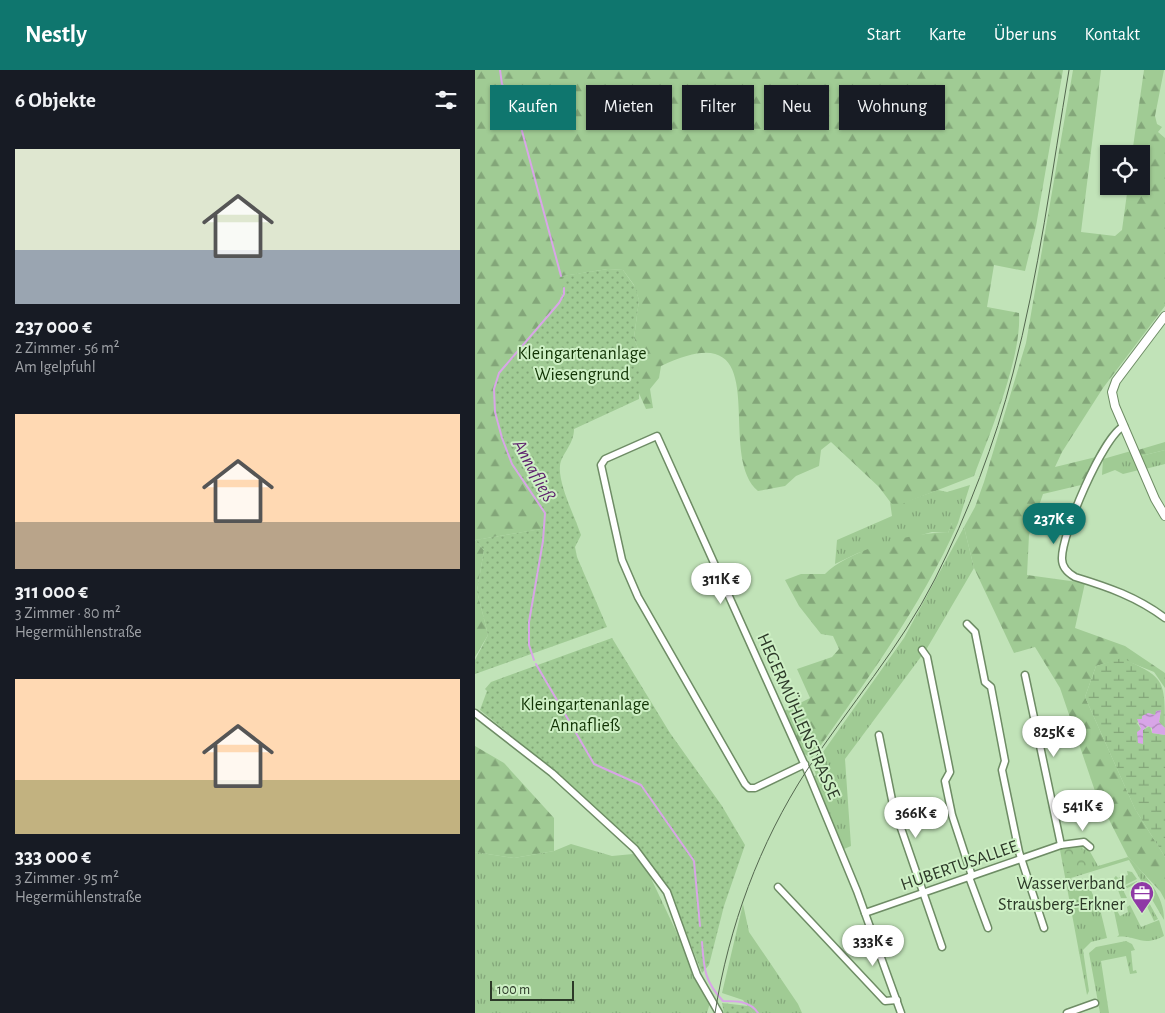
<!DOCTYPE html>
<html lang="de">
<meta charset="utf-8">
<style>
:root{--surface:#171b24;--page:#20242c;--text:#f1f3f6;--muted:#9ea1a6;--accent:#0f766e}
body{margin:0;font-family:"Alegreya Sans",sans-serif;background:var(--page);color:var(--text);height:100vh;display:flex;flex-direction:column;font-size:19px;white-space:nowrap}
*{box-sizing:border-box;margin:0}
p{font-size:16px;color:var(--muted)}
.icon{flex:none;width:28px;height:28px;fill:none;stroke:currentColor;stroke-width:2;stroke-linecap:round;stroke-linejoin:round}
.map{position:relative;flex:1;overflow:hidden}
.details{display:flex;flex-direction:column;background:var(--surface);width:475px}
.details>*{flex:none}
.hud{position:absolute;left:15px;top:15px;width:475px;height:45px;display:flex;gap:10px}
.buttons{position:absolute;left:625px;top:75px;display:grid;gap:10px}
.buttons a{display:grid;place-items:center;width:50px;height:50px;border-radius:0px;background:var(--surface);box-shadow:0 1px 4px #0004;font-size:25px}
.scale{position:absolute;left:15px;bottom:12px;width:84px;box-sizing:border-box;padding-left:5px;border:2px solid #2c3928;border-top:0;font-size:14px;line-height:18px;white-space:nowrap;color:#2c3928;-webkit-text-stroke:4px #cef0c5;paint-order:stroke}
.price{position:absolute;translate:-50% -42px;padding:0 11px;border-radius:18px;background:#fff;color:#222;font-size:16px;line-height:32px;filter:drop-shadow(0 1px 2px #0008)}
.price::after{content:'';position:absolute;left:50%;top:30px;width:15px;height:11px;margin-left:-8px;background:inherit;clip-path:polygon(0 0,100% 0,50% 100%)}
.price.active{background:var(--accent);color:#fff}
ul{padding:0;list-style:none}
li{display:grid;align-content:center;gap:10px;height:265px;padding:0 15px}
li span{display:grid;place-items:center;height:155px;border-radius:0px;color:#555}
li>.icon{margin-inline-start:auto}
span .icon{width:90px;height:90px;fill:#fffc;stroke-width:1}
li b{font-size:21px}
h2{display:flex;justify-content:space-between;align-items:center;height:60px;padding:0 15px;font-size:21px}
.chip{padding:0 18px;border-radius:0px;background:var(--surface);box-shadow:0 1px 4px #0004;font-size:18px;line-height:45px}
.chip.active{background:var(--accent);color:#fff}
header{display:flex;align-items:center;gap:30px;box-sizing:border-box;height:70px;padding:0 25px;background:var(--accent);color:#fff}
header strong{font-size:24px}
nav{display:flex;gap:28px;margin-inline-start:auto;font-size:18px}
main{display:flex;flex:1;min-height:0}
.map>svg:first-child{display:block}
.grass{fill:url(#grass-tufts)}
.forest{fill:url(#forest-firs)}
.wetland{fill:url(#wetland-marsh)}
.park{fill:url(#park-crowns)}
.garden{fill:url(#garden-dots)}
.water{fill:url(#water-waves)}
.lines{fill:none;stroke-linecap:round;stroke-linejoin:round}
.stream{stroke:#d8a5e7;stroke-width:2}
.minor-casing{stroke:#6e8c65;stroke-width:9}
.tertiary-casing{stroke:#6e8c65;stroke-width:10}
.minor{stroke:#fff;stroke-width:6}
.tertiary{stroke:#fff;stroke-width:8}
.tram{stroke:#54674f;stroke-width:1}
.labels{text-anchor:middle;stroke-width:4;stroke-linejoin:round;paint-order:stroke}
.park-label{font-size:18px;fill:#113304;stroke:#cef0c5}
.street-label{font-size:18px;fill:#2c3928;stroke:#cef0c5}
.poi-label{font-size:18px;fill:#2c3928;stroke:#cef0c5;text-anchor:end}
.water-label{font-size:19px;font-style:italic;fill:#5e216e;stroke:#cef0c5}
</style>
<header>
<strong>Nestly</strong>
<nav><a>Start</a><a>Karte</a><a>Über uns</a><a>Kontakt</a></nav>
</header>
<main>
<section class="details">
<h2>6 Objekte<svg class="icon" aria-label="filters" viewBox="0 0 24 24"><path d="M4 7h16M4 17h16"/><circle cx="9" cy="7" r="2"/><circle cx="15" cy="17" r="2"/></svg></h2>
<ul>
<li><span style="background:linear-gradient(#dfe7d0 65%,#9aa5b1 0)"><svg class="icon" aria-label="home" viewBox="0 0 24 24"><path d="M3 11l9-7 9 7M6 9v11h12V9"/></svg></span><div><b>237 000 €</b><p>2 Zimmer · 56 m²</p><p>Am Igelpfuhl</p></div></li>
<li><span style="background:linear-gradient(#ffd9b3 70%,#b9a48a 0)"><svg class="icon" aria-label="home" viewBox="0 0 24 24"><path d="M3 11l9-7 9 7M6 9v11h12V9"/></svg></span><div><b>311 000 €</b><p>3 Zimmer · 80 m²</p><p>Hegermühlenstraße</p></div></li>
<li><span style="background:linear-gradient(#ffd9b3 65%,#c2b280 0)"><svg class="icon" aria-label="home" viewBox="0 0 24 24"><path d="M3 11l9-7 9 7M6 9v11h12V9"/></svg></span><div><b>333 000 €</b><p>3 Zimmer · 95 m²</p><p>Hegermühlenstraße</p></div></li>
</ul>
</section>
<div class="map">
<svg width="690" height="943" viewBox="0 0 690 943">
<defs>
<pattern id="grass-tufts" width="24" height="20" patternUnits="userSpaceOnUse" patternTransform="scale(1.25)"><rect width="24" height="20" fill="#a0cb94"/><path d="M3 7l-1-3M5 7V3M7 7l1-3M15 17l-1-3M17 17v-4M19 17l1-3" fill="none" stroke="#83a679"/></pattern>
<pattern id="forest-firs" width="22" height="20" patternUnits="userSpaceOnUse" patternTransform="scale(1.25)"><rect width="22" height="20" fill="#a0cb94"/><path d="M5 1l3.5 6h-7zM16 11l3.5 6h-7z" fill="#83a679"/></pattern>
<pattern id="wetland-marsh" width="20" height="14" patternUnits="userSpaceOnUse" patternTransform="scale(1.25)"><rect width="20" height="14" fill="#a0cb94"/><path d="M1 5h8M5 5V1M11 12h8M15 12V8" fill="none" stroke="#83a679"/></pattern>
<pattern id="park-crowns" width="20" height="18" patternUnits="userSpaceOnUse" patternTransform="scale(1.25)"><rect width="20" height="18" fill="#a0cb94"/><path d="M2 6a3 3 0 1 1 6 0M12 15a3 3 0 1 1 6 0" fill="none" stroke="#83a679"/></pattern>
<pattern id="garden-dots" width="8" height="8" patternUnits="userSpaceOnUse" patternTransform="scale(1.25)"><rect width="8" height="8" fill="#a0cb94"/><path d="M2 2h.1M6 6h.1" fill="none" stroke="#83a679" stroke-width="1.8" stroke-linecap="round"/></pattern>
<pattern id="water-waves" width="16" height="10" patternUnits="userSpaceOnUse" patternTransform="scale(1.25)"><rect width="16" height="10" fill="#d8a5e7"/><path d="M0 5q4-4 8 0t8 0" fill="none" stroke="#af87bb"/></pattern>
</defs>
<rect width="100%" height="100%" fill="#c1e3b8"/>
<g class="grass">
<path d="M662 380 666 386 690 380V394L670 399Z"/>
<path d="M656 381 664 400 648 404 640 400 627 405 628 389Z"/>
<path d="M495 415 483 453H477L473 463 457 462 383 483 360 494 362 470 417 446 415 432 419 436 463 420 472 422Z"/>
<path d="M489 457 499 498 451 580 370 689 376 776 369 779 339 707 341 705 338 696 429 568Z"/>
<path d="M96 774 137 786 158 784 174 804 235 933 232 943H0V782L39 788 79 781Z"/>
<path d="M607 775 608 779 613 778 623 796 653 787C669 803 690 826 689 850L654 790 596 808 600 821 614 816 626 843 632 868 616 872 608 880 614 921 612 925 585 780Z"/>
<path d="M662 811 683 849 679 851 661 814 648 820 652 828H646L643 820Z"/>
<path d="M268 834 274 862 323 934 327 943H278L268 930 247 923Z"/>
<path d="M655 835 666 857 684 850 689 866C666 878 661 864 642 867L644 865 639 841 635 840 640 837 645 846 653 842 652 837Z"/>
<path d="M651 871 657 874 660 880 656 881 658 901 661 900 662 903 655 904 651 886 626 891 634 943H625L614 883 621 877Z"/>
</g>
<g class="forest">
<path d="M0 0H588L561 156 550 201 519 195 512 237 544 243C547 287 515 363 499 406L419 437 404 417 356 372 346 380 344 396 321 406 310 416 283 421C238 383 306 239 186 296L184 308 175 319 178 338 171 339 163 321 165 283 159 268 164 230 159 215 148 200 133 199 88 206V220L84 233 24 303 27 368 37 394 70 443 67 459 0 470 9 480 2 521 13 565 0 587Z"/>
<path d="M598 0H626L606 162 640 166 647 160 653 116H666V84H657L669 0H689L680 46 682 54 687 57 683 62 690 68V236L628 318 587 382 580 397 621 387 606 415 568 424 554 465 552 505 610 513 600 558 650 576 690 603V618L679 602 647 589 621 596 610 627 660 739 690 787V830L685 821 653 787 621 724 585 618 560 577 539 583 499 498 489 457 500 437 509 412 551 273Z"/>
<path d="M690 372V380L666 386 663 380Z"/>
<path d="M477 453H483C445 539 390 612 337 688L329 684 309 641 335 628 322 599 357 587 364 579 358 566 346 564 324 536 310 510 326 504H350C372 481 441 460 473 463Z"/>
<path d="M0 676 29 693 79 748V781L39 788 0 782Z"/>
</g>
<path class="wetland" d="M647 588C690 608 690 609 690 658L684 652 686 640 681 645 673 643 662 653 666 659 664 662 667 664 668 660 675 656 677 663 690 665V787L660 739 610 627 621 596Z"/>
<g class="park">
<path d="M605 776 615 797 592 803 586 780Z"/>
<path d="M652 801 657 802 662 809 642 819C639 814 636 810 641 806L643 808 653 805Z"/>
</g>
<g class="garden">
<path d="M133 199 148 200 160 217 164 230 159 268 165 283 164 329 99 359C99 375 86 384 85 396 83 414 100 447 106 465L100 477 102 487 132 557 0 604V590L13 565 2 521 9 480 0 470 66 459 70 443 37 394 27 368 20 342 19 319 24 303 84 233 88 220 87 206Z"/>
<path d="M137 568 195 663 247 736 270 775 249 836 234 895 227 903 194 820 163 776 77 699 5 640 12 621 10 619 16 612Z"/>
<path d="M247 933 273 936 278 943H249Z"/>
</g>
<path class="water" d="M686 640 684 652 690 658V665L677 663V658L673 656 668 660V674L663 673 662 662 666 659 662 649H667V646L673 643 680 645 681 641Z"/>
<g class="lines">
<g class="stream">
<path d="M25 0 27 14 39 35 47 61 86 206"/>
<path d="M59 590 54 575V552L68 471 70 443 37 394 27 368 20 342 19 319 24 303 84 233 89 224V218"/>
<path d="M61 594 119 694 166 715 219 791 225 856"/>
<path d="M227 872C229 898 229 911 248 931 262 931 275 931 283 943"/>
</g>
<g class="minor-casing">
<g id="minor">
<path d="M649 356C628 366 586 465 587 489 587 497 593 503 600 507 633 517 662 527 690 548"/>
<path d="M492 554 500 562 510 612 516 617 530 691 527 700 544 782 569 858"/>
<path d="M447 580 452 587 475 702 470 711 477 745 497 806"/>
<path d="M550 605 586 775"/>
<path d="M0 643 77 703 160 779 192 822 222 905 244 943"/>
<path d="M404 665 418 735 467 877"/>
<path d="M330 694 280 718H274L270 714 163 527 147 490 126 395 130 389 182 366 332 700 382 821 426 943"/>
<path d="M494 807 513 858"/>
<path d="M303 817 410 931 422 930"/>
<path d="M390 843 586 775 609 772 615 777"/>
<path d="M592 943 620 933"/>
</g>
</g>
<g class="tertiary-casing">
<path id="tertiary" d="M690 246 641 311 637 322 640 336 680 429 690 446"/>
</g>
<use href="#minor" class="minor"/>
<use href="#tertiary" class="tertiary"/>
<path class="tram" d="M240 943C254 856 284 774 332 700 374 636 425 578 460 509 493 443 520 373 538 303 564 204 577 101 594 0"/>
</g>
<defs>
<g id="office-pin" transform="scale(1.25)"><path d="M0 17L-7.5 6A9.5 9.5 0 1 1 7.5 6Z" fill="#8f39a6" stroke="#cef0c5"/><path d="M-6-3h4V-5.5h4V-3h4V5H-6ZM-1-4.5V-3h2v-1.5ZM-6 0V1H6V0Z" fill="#fff"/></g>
</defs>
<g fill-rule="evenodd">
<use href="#office-pin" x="667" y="823"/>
</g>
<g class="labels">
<g class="park-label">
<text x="107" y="289">Kleingartenanlage<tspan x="107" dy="21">Wiesengrund</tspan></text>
<text x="110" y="640">Kleingartenanlage<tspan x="110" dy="21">Annafließ</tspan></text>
</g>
<g class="street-label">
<text transform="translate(324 646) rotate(66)" y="6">HEGERMÜHLENSTRASSE</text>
<text transform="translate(484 795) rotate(-19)" y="6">HUBERTUSALLEE</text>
</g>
<g class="poi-label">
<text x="650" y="819">Wasserverband<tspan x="650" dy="21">Strausberg-Erkner</tspan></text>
</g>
<g class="water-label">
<text transform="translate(60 400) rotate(61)" y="7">Annafließ</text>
</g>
</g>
</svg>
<div class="buttons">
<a><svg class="icon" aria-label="locate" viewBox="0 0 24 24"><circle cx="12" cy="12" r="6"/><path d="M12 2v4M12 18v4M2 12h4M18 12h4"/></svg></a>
</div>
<div class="scale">100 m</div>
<b class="price active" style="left:579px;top:475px">237K €</b>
<b class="price" style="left:246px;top:535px">311K €</b>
<b class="price" style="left:579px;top:688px">825K €</b>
<b class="price" style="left:608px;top:762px">541K €</b>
<b class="price" style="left:441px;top:769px">366K €</b>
<b class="price" style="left:398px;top:897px">333K €</b>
<div class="hud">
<a class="chip active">Kaufen</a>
<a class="chip">Mieten</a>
<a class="chip">Filter</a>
<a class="chip">Neu</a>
<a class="chip">Wohnung</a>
</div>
</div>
</main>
